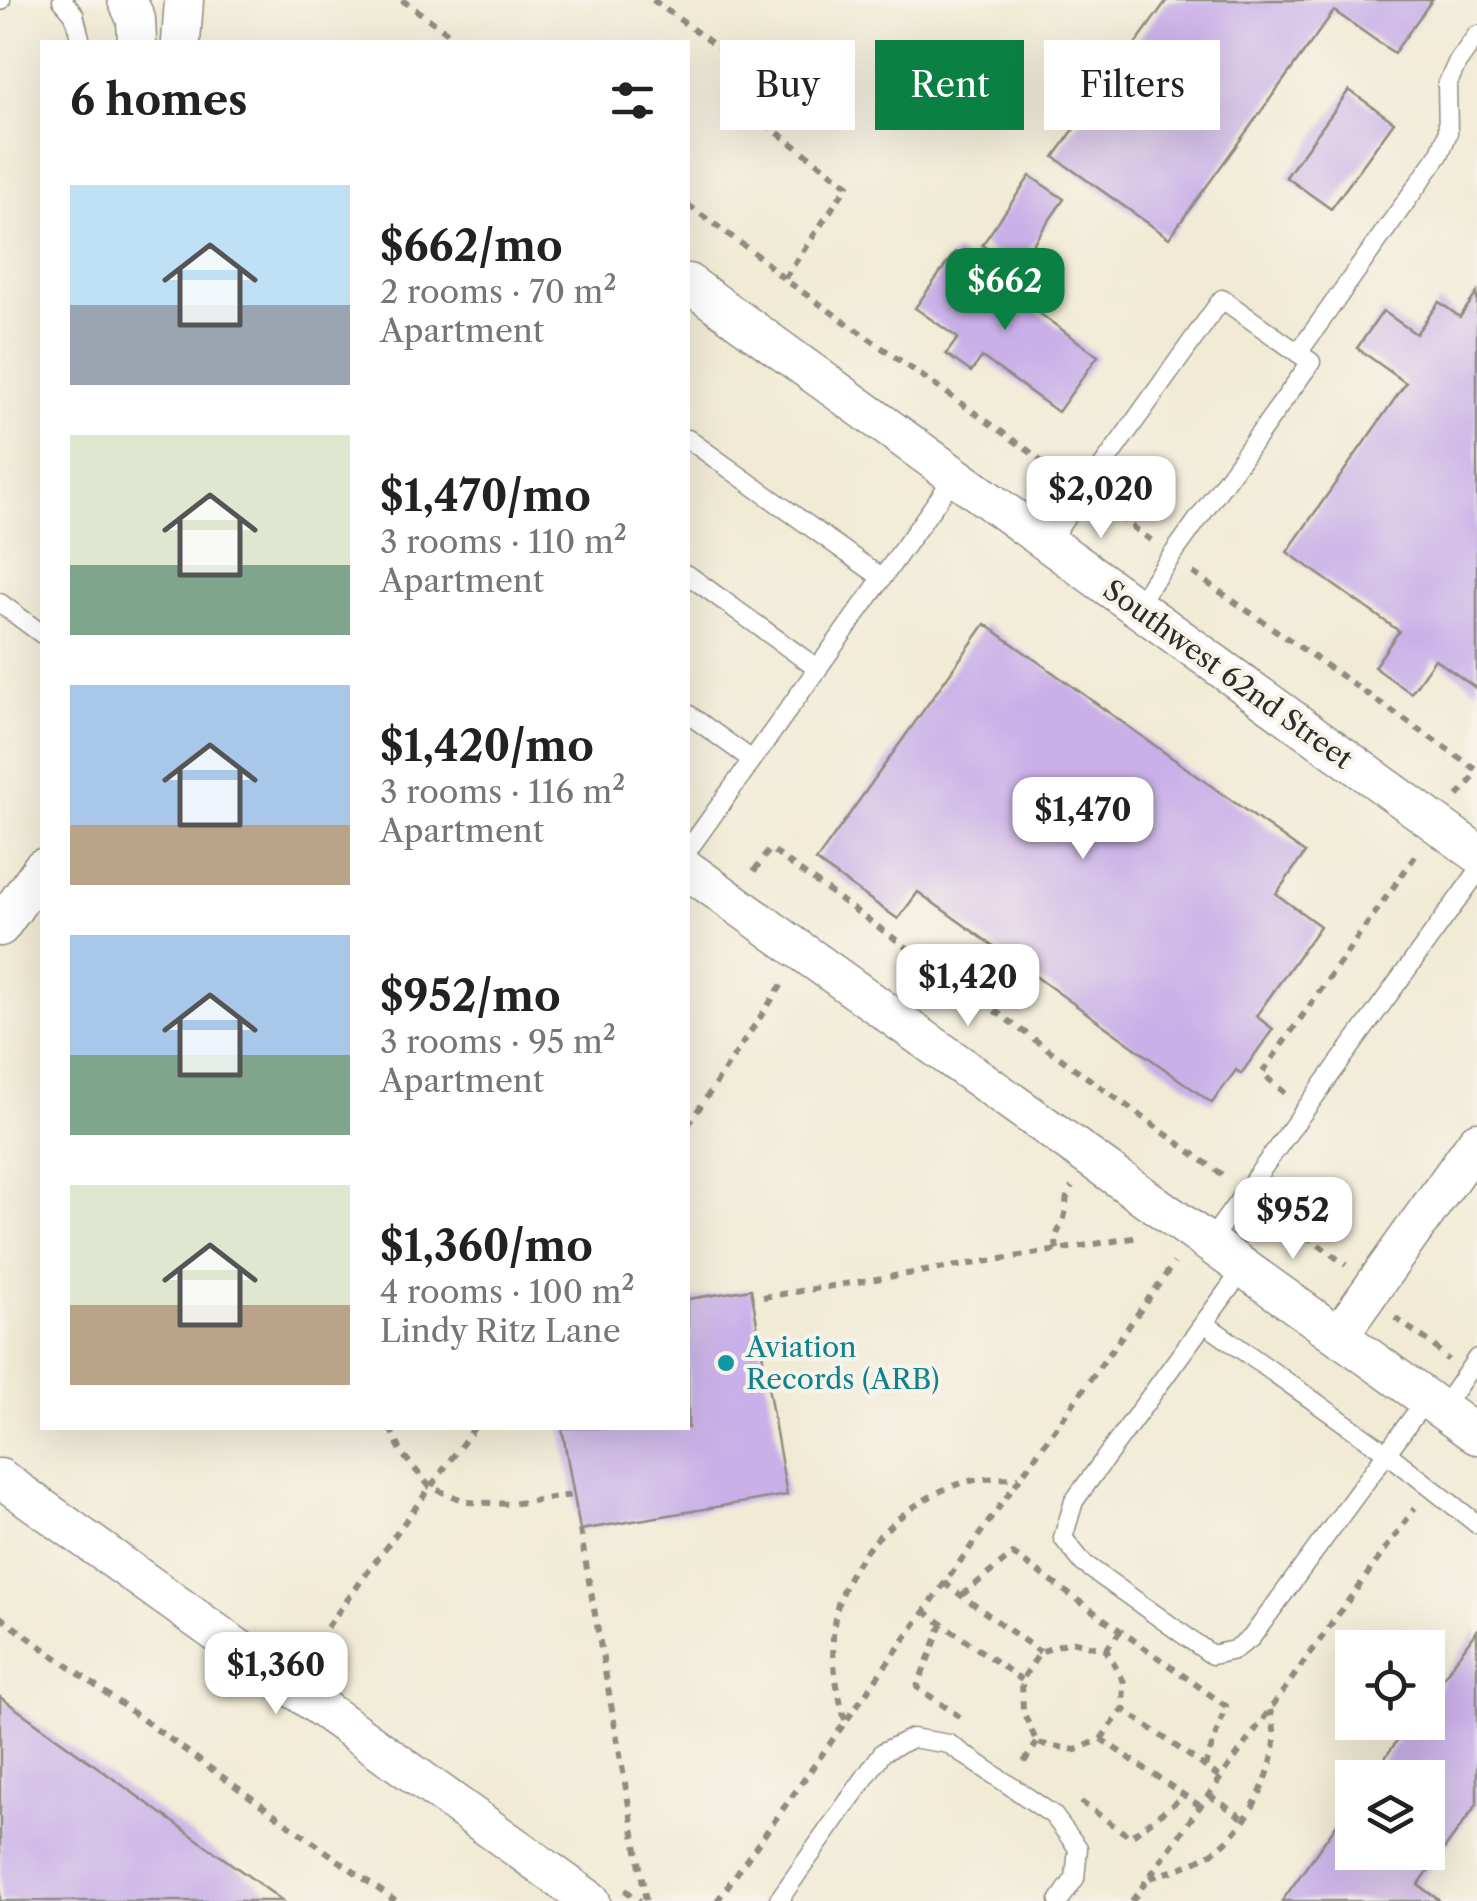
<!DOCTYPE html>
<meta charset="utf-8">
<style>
:root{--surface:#fff;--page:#f6f6f6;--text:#222;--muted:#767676;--accent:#0b8043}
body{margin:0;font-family:"Libre Caslon Text",serif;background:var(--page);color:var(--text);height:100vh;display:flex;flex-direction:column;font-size:38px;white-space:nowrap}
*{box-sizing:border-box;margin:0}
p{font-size:32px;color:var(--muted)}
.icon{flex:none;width:55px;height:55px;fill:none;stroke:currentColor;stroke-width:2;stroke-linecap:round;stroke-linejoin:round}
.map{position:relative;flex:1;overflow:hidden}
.drawer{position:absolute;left:40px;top:40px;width:650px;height:1390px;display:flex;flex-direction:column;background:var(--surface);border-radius:0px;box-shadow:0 10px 40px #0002}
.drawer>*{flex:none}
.top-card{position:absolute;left:720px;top:40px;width:605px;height:90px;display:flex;gap:20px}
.controls{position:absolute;left:1335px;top:1630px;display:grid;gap:20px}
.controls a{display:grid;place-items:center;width:110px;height:110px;border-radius:0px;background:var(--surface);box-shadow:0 10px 40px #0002;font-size:50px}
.price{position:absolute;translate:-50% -85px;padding:0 22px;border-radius:20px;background:#fff;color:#222;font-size:32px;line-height:65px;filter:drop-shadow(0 2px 5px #0008)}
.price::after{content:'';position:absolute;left:50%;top:60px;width:30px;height:22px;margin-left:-15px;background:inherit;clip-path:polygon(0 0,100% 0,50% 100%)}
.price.selected{background:var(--accent);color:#fff}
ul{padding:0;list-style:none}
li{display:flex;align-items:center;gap:30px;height:250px;padding:0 30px}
li span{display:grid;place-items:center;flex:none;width:280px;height:200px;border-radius:0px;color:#555}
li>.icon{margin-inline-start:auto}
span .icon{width:120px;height:120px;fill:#fffc;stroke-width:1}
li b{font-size:42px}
h2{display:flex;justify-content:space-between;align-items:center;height:120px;padding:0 30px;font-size:42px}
.tag{padding:0 35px;border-radius:0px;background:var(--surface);box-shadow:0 10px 40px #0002;font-size:35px;line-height:90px}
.tag.selected{background:var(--accent);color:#fff}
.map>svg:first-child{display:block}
.building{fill:#c9b0e8}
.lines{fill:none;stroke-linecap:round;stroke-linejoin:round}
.lane-casing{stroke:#8e8b80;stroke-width:21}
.street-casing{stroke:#8e8b80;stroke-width:41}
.path{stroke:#8e8b80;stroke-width:6;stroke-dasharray:8 8;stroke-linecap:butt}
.lane{stroke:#fff;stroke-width:18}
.street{stroke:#fff;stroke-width:38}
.culture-dot{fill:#0f9aa8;stroke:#f7f3e8;stroke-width:4}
.labels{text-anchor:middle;stroke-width:8;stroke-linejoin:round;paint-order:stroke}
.street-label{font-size:28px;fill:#2b2b2b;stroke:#f7f3e8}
.culture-label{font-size:28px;fill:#0d838f;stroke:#f7f3e8;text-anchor:start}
</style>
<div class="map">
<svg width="1477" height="1901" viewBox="0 0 1477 1901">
<rect width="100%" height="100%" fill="#f7f3e8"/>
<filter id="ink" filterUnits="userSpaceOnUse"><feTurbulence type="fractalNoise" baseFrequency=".01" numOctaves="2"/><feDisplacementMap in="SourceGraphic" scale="20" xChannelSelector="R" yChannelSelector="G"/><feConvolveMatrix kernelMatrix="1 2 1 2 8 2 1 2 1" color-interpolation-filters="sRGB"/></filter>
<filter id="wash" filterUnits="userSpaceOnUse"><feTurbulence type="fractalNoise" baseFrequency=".0048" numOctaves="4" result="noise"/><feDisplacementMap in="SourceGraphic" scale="40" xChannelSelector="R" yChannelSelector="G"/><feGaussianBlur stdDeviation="2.25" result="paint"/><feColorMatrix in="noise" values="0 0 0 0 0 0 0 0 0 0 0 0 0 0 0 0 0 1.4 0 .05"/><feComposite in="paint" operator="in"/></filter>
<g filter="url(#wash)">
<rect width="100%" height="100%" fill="#f1ebd5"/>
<g id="blocks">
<g class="building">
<path d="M1167 0H1432L1394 53 1334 11 1169 238 1054 157Z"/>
<path d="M1349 90 1394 122 1331 209 1286 177Z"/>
<path d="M1030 176 1064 199 1016 268 982 245Z"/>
<path d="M955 252 1098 356 1058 412 982 357 971 372 946 354 958 338 915 308Z"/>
<path d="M1477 293V689L1435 659 1411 693 1374 667 1399 631 1287 552 1406 383 1357 348 1383 311 1416 334 1439 302 1460 317Z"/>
<path d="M985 624 1305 853 1276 894 1320 926 1256 1016 1273 1029 1241 1074 1236 1070 1212 1103 918 892 898 919 816 861Z"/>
<path d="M751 1289 787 1495 580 1530 562 1428H688V1299Z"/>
<path d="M1477 1630V1804L1418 1885 1440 1901H1282L1352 1803V1852H1428V1778H1371L1410 1722H1428V1699Z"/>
<path d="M0 1697 283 1901H0Z"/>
</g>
</g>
</g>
<g filter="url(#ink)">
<use href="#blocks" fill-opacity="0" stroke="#8e8b80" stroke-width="2.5"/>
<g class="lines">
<g class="lane-casing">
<g id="lane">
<path d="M62 0 74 14 81 42"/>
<path d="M0 1 1 0"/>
<path d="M1298 353 1439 155 1448 133 1447 85 1457 63 1477 35"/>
<path d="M688 439 882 578"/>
<path d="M1047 544 1222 299 1298 353 1311 362 1135 607"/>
<path d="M688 575 818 669"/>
<path d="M0 603 42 634"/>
<path d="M688 714 752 760"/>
<path d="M688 850 955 476"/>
<path d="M1209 1242 1477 873"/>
<path d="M1244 1268 1074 1501 1063 1538 1083 1563 1212 1655 1234 1650 1251 1638 1427 1398"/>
<path d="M1204 1323 1387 1453 1477 1524"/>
<path d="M1442 1409 1477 1358"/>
<path d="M778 1901 883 1752 912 1738 949 1744 1053 1815 1078 1848 1075 1878 1059 1901"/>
</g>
</g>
<g class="street-casing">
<g id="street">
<path d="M127 0 136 19 137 42"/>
<path d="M181 42 184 0"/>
<path d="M688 283 1477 853"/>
<path d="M688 870 1477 1435"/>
<path d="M0 927 42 868"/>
<path d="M1339 1335 1477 1141"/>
<path d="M0 1478 591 1901"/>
</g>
</g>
<g class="path">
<path d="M402 0 461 42"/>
<path d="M653 0 769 85 754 107 755 116 848 185 784 279"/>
<path d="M688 205 761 258 784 279 1029 451 1061 479"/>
<path d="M1106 507 1152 541"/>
<path d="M1193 573 1477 770"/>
<path d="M1458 796 1477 773"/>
<path d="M754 871 770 849 1224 1176"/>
<path d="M1285 1093 1262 1073 1416 855"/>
<path d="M688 1125 783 983"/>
<path d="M1267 1207 1346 1265"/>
<path d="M1057 1250C1054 1232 1059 1233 1064 1218 1068 1205 1063 1200 1072 1187"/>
<path d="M763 1297 1139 1237"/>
<path d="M1395 1318 1431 1343 1448 1360"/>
<path d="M390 1428 403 1455 430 1487 467 1502 511 1504 572 1495"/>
<path d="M580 1530 646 1901"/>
<path d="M944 1583 1040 1652"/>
<path d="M962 1595 1013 1554 1226 1706 1205 1766"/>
<path d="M924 1611 1022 1680"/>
<path d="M0 1617 395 1901"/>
<path d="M942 1624 917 1687 960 1717"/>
<path d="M1106 1650 1121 1630"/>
<path d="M308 1653 474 1428"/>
<path d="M845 1720C823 1638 827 1583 892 1524 913 1505 939 1489 966 1482 982 1477 1002 1479 1019 1478"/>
<path d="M1101 1739 1123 1709"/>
<path d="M1024 1762 1037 1743"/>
<path d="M1209 1795 1246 1820"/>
<path d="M1081 1802 1130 1837 1185 1795"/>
<path d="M1200 1806 1101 1739 1076 1750 1037 1743 1023 1711 1022 1680 1040 1652 1071 1641 1106 1650 1124 1682 1123 1709 1221 1778"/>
<path d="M1150 1878C1173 1871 1195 1864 1216 1850 1246 1829 1272 1778 1275 1741 1275 1731 1272 1719 1270 1710"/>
<path d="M625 1890 640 1901"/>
<path d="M717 1901 1174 1263"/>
<path d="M1132 1901 1415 1508"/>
</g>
<use href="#lane" class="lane"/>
<use href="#street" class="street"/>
</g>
</g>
<circle class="culture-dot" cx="726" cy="1363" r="10"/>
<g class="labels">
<g class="street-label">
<text transform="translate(1228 674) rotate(36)" y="10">Southwest 62nd Street</text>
</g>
<g class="culture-label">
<text x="746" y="1357">Aviation<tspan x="746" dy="32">Records (ARB)</tspan></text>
</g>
</g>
</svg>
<div class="controls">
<a><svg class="icon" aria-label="locate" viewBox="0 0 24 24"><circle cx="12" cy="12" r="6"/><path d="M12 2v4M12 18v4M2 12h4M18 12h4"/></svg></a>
<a><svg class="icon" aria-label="layers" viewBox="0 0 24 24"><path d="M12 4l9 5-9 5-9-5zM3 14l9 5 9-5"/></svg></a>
</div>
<b class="price selected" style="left:1005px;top:333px">$662</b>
<b class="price" style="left:1101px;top:541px">$2,020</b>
<b class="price" style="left:1083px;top:862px">$1,470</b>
<b class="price" style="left:968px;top:1029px">$1,420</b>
<b class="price" style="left:1293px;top:1262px">$952</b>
<b class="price" style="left:276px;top:1717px">$1,360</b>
<div class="top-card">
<a class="tag">Buy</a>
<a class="tag selected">Rent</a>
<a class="tag">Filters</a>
</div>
<section class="drawer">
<h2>6 homes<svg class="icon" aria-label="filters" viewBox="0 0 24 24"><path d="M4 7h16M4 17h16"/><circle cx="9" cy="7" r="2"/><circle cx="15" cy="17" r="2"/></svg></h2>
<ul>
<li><span style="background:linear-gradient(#bfe0f5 60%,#9aa5b1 0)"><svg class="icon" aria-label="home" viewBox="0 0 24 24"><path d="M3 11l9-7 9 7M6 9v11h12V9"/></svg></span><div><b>$662/mo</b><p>2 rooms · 70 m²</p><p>Apartment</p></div></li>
<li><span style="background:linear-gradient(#dfe7d0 65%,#7fa58c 0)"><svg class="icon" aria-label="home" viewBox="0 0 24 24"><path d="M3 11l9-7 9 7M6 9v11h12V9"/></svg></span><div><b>$1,470/mo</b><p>3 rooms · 110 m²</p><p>Apartment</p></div></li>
<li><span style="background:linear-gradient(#a9c7e8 70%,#b9a48a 0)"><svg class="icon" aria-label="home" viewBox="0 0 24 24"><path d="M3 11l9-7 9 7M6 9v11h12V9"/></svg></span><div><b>$1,420/mo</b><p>3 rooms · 116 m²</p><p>Apartment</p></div></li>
<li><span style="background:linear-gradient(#a9c7e8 60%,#7fa58c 0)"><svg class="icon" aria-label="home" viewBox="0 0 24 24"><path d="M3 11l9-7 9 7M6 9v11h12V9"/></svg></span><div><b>$952/mo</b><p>3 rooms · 95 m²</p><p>Apartment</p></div></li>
<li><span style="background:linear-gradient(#dfe7d0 60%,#b9a48a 0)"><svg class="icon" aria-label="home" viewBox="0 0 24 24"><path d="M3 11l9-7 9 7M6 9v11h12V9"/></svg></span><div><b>$1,360/mo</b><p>4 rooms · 100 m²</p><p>Lindy Ritz Lane</p></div></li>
</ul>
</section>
</div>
